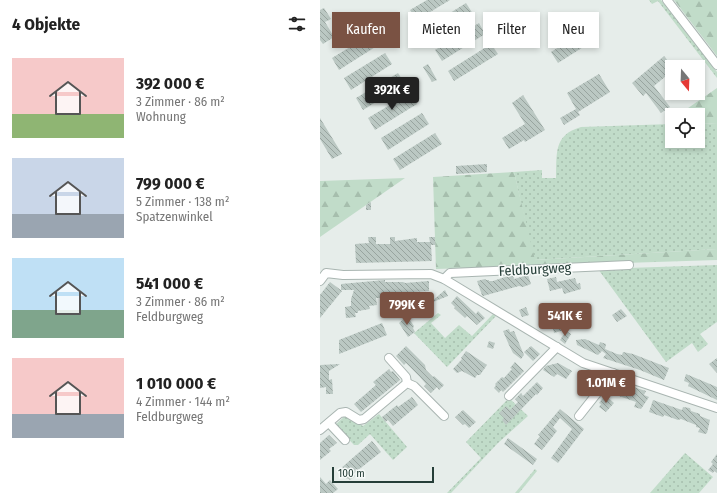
<!DOCTYPE html>
<html lang="de">
<meta charset="utf-8">
<style>
:root{--surface:#fff;--page:#f6f6f6;--text:#222;--muted:#767676;--accent:#7a5243}
body{margin:0;font-family:"Fira Sans Condensed",sans-serif;background:var(--page);color:var(--text);height:100vh;display:flex;flex-direction:column;font-size:15px;white-space:nowrap}
*{box-sizing:border-box;margin:0}
p{font-size:13px;color:var(--muted)}
.icon{flex:none;width:22px;height:22px;fill:none;stroke:currentColor;stroke-width:2;stroke-linecap:round;stroke-linejoin:round}
.map{position:relative;flex:1;overflow:hidden}
.panel{display:flex;flex-direction:column;background:var(--surface);width:320px}
.panel>*{flex:none}
.banner{position:absolute;left:12px;top:12px;width:325px;height:36px;display:flex;gap:8px}
.needle{width:26px;rotate:161deg}
.tools{position:absolute;left:345px;top:60px;display:grid;gap:8px}
.tools a{display:grid;place-items:center;width:40px;height:40px;border-radius:0px;background:var(--surface);box-shadow:0 2px 6px #0003;font-size:20px}
.scale{position:absolute;left:12px;bottom:10px;width:102px;box-sizing:border-box;padding-left:4px;border:2px solid #263e38;border-top:0;font-size:11px;line-height:14px;white-space:nowrap;color:#263e38;-webkit-text-stroke:3px #f6faf8;paint-order:stroke}
.price{position:absolute;translate:-50% -34px;padding:0 9px;border-radius:4px;background:var(--accent);color:#fff;font-size:13px;line-height:26px;filter:drop-shadow(0 1px 2px #0008)}
.price::after{content:'';position:absolute;left:50%;top:24px;width:12px;height:9px;margin-left:-6px;background:inherit;clip-path:polygon(0 0,100% 0,50% 100%)}
.price.active{background:#222;color:#fff}
ul{padding:0;list-style:none}
li{display:flex;align-items:center;gap:12px;height:100px;padding:0 12px}
li span{display:grid;place-items:center;flex:none;width:112px;height:80px;border-radius:0px;color:#555}
li>.icon{margin-inline-start:auto}
span .icon{width:48px;height:48px;fill:#fffc;stroke-width:1}
li b{font-size:17px}
h2{display:flex;justify-content:space-between;align-items:center;height:48px;padding:0 12px;font-size:17px}
.tag{padding:0 14px;border-radius:0px;background:var(--surface);box-shadow:0 2px 6px #0003;font-size:14px;line-height:36px}
.tag.active{background:var(--accent);color:#fff}
main{display:flex;flex:1;min-height:0}
.map>svg:first-child{display:block}
.green{fill:url(#green-dots)}
.forest{fill:url(#forest-firs)}
.building{fill:url(#building-back-hatch)}
.lines{fill:none;stroke-linecap:round;stroke-linejoin:round}
.minor-casing{stroke:#a9b5b1;stroke-width:10}
.minor{stroke:#fff;stroke-width:8}
.labels{text-anchor:middle;stroke-width:3;stroke-linejoin:round;paint-order:stroke}
.street-label{font-size:14px;fill:#263e38;stroke:#f6faf8}
</style>
<main>
<section class="panel">
<h2>4 Objekte<svg class="icon" aria-label="filters" viewBox="0 0 24 24"><path d="M4 7h16M4 17h16"/><circle cx="9" cy="7" r="2"/><circle cx="15" cy="17" r="2"/></svg></h2>
<ul>
<li><span style="background:linear-gradient(#f6c9c9 70%,#8fb573 0)"><svg class="icon" aria-label="home" viewBox="0 0 24 24"><path d="M3 11l9-7 9 7M6 9v11h12V9"/></svg></span><div><b>392 000 €</b><p>3 Zimmer · 86 m²</p><p>Wohnung</p></div></li>
<li><span style="background:linear-gradient(#c9d6e8 70%,#9aa5b1 0)"><svg class="icon" aria-label="home" viewBox="0 0 24 24"><path d="M3 11l9-7 9 7M6 9v11h12V9"/></svg></span><div><b>799 000 €</b><p>5 Zimmer · 138 m²</p><p>Spatzenwinkel</p></div></li>
<li><span style="background:linear-gradient(#bfe0f5 65%,#7fa58c 0)"><svg class="icon" aria-label="home" viewBox="0 0 24 24"><path d="M3 11l9-7 9 7M6 9v11h12V9"/></svg></span><div><b>541 000 €</b><p>3 Zimmer · 86 m²</p><p>Feldburgweg</p></div></li>
<li><span style="background:linear-gradient(#f6c9c9 70%,#9aa5b1 0)"><svg class="icon" aria-label="home" viewBox="0 0 24 24"><path d="M3 11l9-7 9 7M6 9v11h12V9"/></svg></span><div><b>1 010 000 €</b><p>4 Zimmer · 144 m²</p><p>Feldburgweg</p></div></li>
</ul>
</section>
<div class="map">
<svg width="397" height="493" viewBox="0 0 397 493">
<defs>
<pattern id="green-dots" width="8" height="8" patternUnits="userSpaceOnUse"><rect width="8" height="8" fill="#c1dcc9"/><path d="M2 2h.1M6 6h.1" fill="none" stroke="#a6bead" stroke-width="1.8" stroke-linecap="round"/></pattern>
<pattern id="forest-firs" width="22" height="20" patternUnits="userSpaceOnUse"><rect width="22" height="20" fill="#c1dcc9"/><path d="M5 1l3.5 6h-7zM16 11l3.5 6h-7z" fill="#a6bead"/></pattern>
<pattern id="building-back-hatch" width="6" height="6" patternUnits="userSpaceOnUse"><rect width="6" height="6" fill="#bbc8c3"/><path d="M-1 5l2 2M0 0l6 6M5-1l2 2" fill="none" stroke="#98a49f"/></pattern>
</defs>
<rect width="100%" height="100%" fill="#e6edea"/>
<g class="green">
<path d="M329 0H341L397 72V78L338 1 332 4Z"/>
<path d="M397 123V249L214 260 194 172 222 170V178H236C237 154 233 135 261 127L352 124V141H378V124Z"/>
<path d="M397 265V322L380 334 388 344 378 352 372 343 346 362 278 269Z"/>
<path d="M118 313 121 315 111 323 125 338 139 325 152 336 173 314 176 316 127 367 94 333Z"/>
<path d="M189 398 208 416 178 443 131 493H127L161 458 146 442Z"/>
<path d="M59 414 87 447 73 460 50 434 38 445H34L15 425 25 416 43 426Z"/>
<path d="M365 453 393 477 379 493H330Z"/>
<path d="M215 469 217 471 199 493H195Z"/>
</g>
<g class="forest">
<path d="M354 0H397V56Z"/>
<path d="M397 88V123L378 124V115H358Z"/>
<path d="M194 172 215 260 397 249V260L116 269 113 177Z"/>
<path d="M85 178 0 237V181Z"/>
</g>
<g class="building">
<path d="M107 0H130L97 20 90 10Z"/>
<path d="M146 3 153 14 109 41 103 30Z"/>
<path d="M4 8 11 19 5 22 14 37 3 44 0 40V10Z"/>
<path d="M159 23 165 34 122 61 115 50Z"/>
<path d="M53 33 60 44 19 70 12 58Z"/>
<path d="M261 33 268 44 238 63 231 52Z"/>
<path d="M171 44 178 54 134 81 128 71Z"/>
<path d="M65 53 72 64 31 90 24 78Z"/>
<path d="M344 56 352 66V71L334 86 350 107 341 113 326 93 323 96 312 83Z"/>
<path d="M108 64 117 80 112 82 103 67Z"/>
<path d="M78 73 85 84 43 110 36 98Z"/>
<path d="M279 74 290 92 258 112 260 115 244 125 240 118 256 109 247 93Z"/>
<path d="M378 81 385 89 378 95Z"/>
<path d="M90 93 97 104 55 130 48 118Z"/>
<path d="M203 95 225 130 205 142 204 140 189 149 182 138 205 124 192 103Z"/>
<path d="M102 113 109 124 68 150 61 138Z"/>
<path d="M0 118 22 154 12 159 0 139Z"/>
<path d="M115 133 122 144 80 170 73 159Z"/>
<path d="M167 164V172L136 174V166Z"/>
<path d="M51 202V210H46V205Z"/>
<path d="M48 237H56V244H70V237H75V241L97 238V242H110L109 237H115V245H111L112 261 36 263 35 244 49 243Z"/>
<path d="M208 275 211 284 203 287 199 286 163 296 162 295 157 281 165 279 166 280H169V281H173L188 276H193L194 279Z"/>
<path d="M236 277 237 282 255 278 257 284 260 283 261 289 244 294 242 288 230 291 227 279Z"/>
<path d="M65 280V282H83L85 283 109 281V291L93 292 94 295 79 294 74 302 73 294 60 295V298H56L57 305 49 306 50 309 38 311V313H35L36 317 26 318 25 307 31 306V299L34 290H21V284Z"/>
<path d="M10 282 22 291 0 318V295Z"/>
<path d="M125 290 128 296 113 302 112 301Z"/>
<path d="M137 296 156 314 158 311 165 318 157 325 147 316 145 318 134 308 135 307 131 303Z"/>
<path d="M107 305 112 312 106 317 101 310Z"/>
<path d="M206 307 209 315 202 317 199 310Z"/>
<path d="M301 309 307 316 297 322 292 315Z"/>
<path d="M87 316 94 326 93 328 95 332 88 337 79 323Z"/>
<path d="M62 323 67 335 19 354V340Z"/>
<path d="M243 325 244 330 234 333 233 328Z"/>
<path d="M189 329 190 332 194 331 204 355 201 359 193 353 189 345 183 331Z"/>
<path d="M246 331 251 334 245 344 240 340Z"/>
<path d="M265 339 279 345 280 342 286 344 285 349 297 354 302 355 303 352 313 354 349 368 344 380 320 370 283 358 286 354 282 351 278 355 257 345 256 340Z"/>
<path d="M169 341 175 343 173 349 167 347Z"/>
<path d="M86 346 105 365 106 370 113 377 114 376 124 385 119 390 117 387 111 393 104 386 106 384 99 376 86 363 84 365 76 356Z"/>
<path d="M211 346 220 354 213 361 204 352Z"/>
<path d="M146 351 167 365 160 375H157L155 378 142 371 137 373 133 369 142 359 141 358Z"/>
<path d="M397 358V373L389 364Z"/>
<path d="M195 362 204 371 183 392 181 390 179 393 174 388 176 385 175 384 182 377 184 378 192 369 190 368Z"/>
<path d="M238 363 252 371 246 379 237 374 234 377 223 370 226 366Z"/>
<path d="M20 364 9 371V380L12 379 13 394H6V387L0 388V365Z"/>
<path d="M69 369 71 372 73 371 80 380 41 412 34 404 56 385 53 382Z"/>
<path d="M366 374 397 387V400L368 386 369 383 364 381Z"/>
<path d="M266 378 275 387 271 392 261 384Z"/>
<path d="M217 382 223 388 217 395 216 394 186 425 182 420 184 418 179 413 186 406 190 410 198 402 195 399 201 393 203 396Z"/>
<path d="M310 386 326 391 324 395 329 397 321 409 314 407 316 402 299 396 302 389 308 391Z"/>
<path d="M285 395 294 403 286 412 279 407 281 404 279 403Z"/>
<path d="M92 397 98 405 73 426 68 420 65 422 62 417 77 405 78 407Z"/>
<path d="M333 400 362 410 363 407 370 408 371 411 380 414V416L390 420 387 433 385 434 378 432 380 428 376 427V425L361 419 358 420 344 415 343 417 329 412Z"/>
<path d="M240 409 264 429 238 463 231 458 252 429 240 418 233 427 237 431 222 450 214 444 220 436 218 435Z"/>
<path d="M143 410 156 422 149 428 145 424 143 425 135 417Z"/>
<path d="M9 435 17 443 9 449 11 451 0 460V443Z"/>
<path d="M188 438 217 459 213 465 184 444Z"/>
<path d="M52 441 61 452 33 474 35 476 30 480 28 478 27 479 19 470Z"/>
<path d="M397 454V473L394 471 393 473 388 470 393 464 391 462Z"/>
<path d="M0 477 6 484 10 480 18 489 13 493H0Z"/>
</g>
<g class="lines">
<g class="minor-casing">
<g id="minor">
<path d="M347 0 397 65"/>
<path d="M124 279 130 273 309 265"/>
<path d="M0 281 6 273 23 275 111 274 124 279 263 363 397 408"/>
<path d="M69 358 86 377 87 383"/>
<path d="M189 396 237 347"/>
<path d="M259 416 293 373"/>
<path d="M9 423 25 440"/>
<path d="M0 430 20 413 26 412 39 420 44 419 87 383 94 386 124 416"/>
</g>
</g>
<use href="#minor" class="minor"/>
</g>
<g class="labels">
<g class="street-label">
<text transform="translate(215 269) rotate(-3)" y="5">Feldburgweg</text>
</g>
</g>
</svg>
<div class="tools">
<a><svg class="needle" viewBox="-14 -14 28 28"><path d="M0-13l5 13h-10z" fill="#e53935"/><path d="M0 13l5-13h-10z" fill="#767676"/></svg></a>
<a><svg class="icon" aria-label="locate" viewBox="0 0 24 24"><circle cx="12" cy="12" r="6"/><path d="M12 2v4M12 18v4M2 12h4M18 12h4"/></svg></a>
</div>
<div class="scale">100 m</div>
<b class="price active" style="left:72px;top:111px">392K €</b>
<b class="price" style="left:87px;top:326px">799K €</b>
<b class="price" style="left:245px;top:337px">541K €</b>
<b class="price" style="left:286px;top:404px">1.01M €</b>
<div class="banner">
<a class="tag active">Kaufen</a>
<a class="tag">Mieten</a>
<a class="tag">Filter</a>
<a class="tag">Neu</a>
</div>
</div>
</main>
